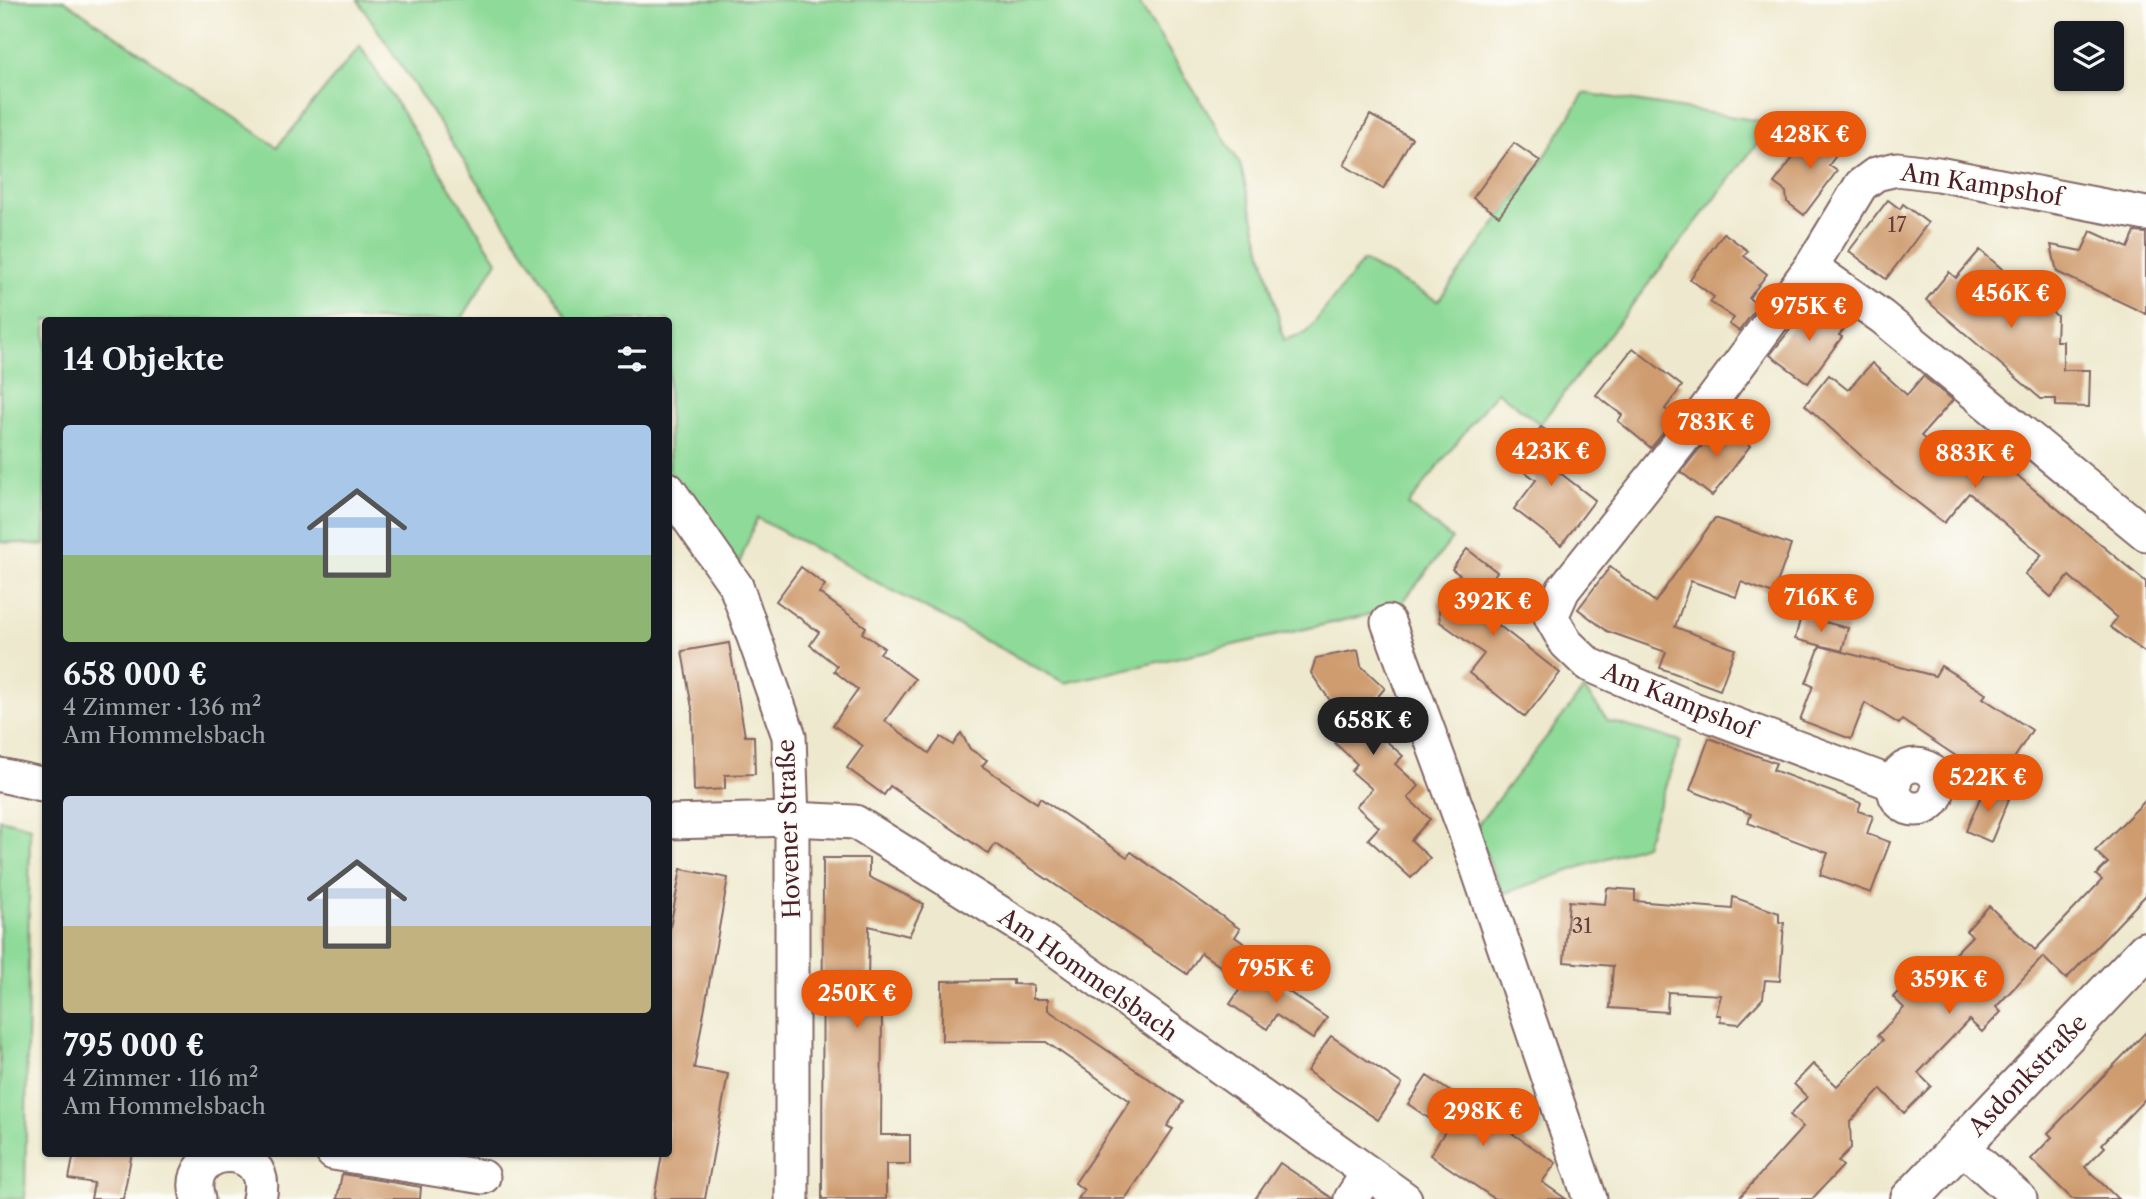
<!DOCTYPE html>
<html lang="de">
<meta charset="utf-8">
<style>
:root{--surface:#171b24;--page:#242831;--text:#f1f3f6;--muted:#9ea1a6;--accent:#ea580c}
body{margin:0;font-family:"Libre Caslon Text",serif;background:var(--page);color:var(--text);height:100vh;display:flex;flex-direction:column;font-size:26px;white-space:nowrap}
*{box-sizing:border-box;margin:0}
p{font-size:23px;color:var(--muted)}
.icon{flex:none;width:38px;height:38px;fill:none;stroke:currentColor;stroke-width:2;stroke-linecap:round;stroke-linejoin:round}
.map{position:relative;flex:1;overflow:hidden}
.panel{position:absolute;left:42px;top:317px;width:630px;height:840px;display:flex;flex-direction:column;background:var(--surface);border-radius:7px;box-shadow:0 2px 5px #0004}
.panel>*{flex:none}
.buttons{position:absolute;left:2054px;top:21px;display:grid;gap:14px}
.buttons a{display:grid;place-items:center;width:70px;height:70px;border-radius:7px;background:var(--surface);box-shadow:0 2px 5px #0004;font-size:35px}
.price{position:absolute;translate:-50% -60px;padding:0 16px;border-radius:24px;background:var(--accent);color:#fff;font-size:23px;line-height:46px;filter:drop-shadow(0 2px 4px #0008)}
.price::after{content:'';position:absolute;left:50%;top:42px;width:21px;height:16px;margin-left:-10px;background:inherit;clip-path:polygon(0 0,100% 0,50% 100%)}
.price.selected{background:#222;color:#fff}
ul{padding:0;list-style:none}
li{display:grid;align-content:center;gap:14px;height:371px;padding:0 21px}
li span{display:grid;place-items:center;height:217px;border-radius:7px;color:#555}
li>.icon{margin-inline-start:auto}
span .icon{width:126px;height:126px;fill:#fffc;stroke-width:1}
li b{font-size:30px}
h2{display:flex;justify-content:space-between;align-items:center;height:84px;padding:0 21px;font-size:30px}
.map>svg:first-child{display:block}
.green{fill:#8eda98;stroke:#6c7c62;stroke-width:2}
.building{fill:#cf9c70}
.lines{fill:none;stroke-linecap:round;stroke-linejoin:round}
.minor-casing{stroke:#836664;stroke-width:37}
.tertiary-casing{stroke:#836664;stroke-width:42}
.minor{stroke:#fff;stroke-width:33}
.tertiary{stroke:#fff;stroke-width:38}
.labels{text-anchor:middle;stroke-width:5;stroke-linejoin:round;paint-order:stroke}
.number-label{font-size:21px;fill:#6b3e3c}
.street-label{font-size:24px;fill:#4a1f2b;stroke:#fdfcf7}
</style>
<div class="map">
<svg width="2146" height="1199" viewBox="0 0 2146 1199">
<rect width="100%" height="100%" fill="#fdfcf7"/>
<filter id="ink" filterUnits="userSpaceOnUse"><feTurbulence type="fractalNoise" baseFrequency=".0143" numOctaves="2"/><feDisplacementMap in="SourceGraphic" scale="14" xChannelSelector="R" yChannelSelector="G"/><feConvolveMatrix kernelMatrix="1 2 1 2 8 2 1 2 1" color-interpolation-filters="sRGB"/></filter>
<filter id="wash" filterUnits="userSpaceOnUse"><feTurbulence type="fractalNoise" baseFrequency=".00686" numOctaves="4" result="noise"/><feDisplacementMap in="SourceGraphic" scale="28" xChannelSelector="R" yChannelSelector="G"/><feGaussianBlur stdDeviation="1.57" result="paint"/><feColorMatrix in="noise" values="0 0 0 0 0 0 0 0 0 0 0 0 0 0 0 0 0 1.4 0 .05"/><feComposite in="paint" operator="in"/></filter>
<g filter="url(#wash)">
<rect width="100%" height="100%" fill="#eee9ce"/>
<g class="green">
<path d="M0 0H64L277 147 360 46 497 261 461 320H46L45 545 0 542Z"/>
<path d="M358 0H1137L1240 164 1284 340 1306 333 1363 261 1438 301 1541 163 1584 93 1773 123 1540 424 1497 391 1408 505 1452 539 1398 608 1065 683 757 518 735 574 669 473 668 320H569Z"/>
<path d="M1584 689 1608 721 1681 741 1645 845 1502 894 1476 827Z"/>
<path d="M0 819 30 827 25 1199H0Z"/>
</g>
<g id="blocks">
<g class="building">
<path d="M1370 115 1412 138 1383 189 1344 165Z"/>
<path d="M1811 134 1848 140 1829 165 1837 171 1804 215 1787 202 1786 192 1774 183Z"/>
<path d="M1514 143 1540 161 1499 216 1473 198Z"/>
<path d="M1888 200 1900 209 1903 204 1928 223 1886 279 1849 251Z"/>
<path d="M2091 231 2128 248 2135 232 2146 233V314L2057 272 2051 245 2082 251Z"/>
<path d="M1724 233 1748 251 1744 256 1767 274 1749 298 1758 306 1739 331 1729 324 1734 318 1710 302 1714 297 1690 279Z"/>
<path d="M1980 250 2057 316 2056 341H2063V370H2090L2089 407 2056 406V399H2041L1926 300 1949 272 1956 278Z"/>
<path d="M1812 302 1845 328 1839 335 1842 337 1808 383 1770 355Z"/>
<path d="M1633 348 1682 386 1665 409 1676 417 1651 448 1618 421 1622 415 1596 395Z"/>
<path d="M1872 363 1907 395 1923 376 1953 400 1921 436 1976 482 1996 458 2146 582V653L2110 627 2117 618 2069 576 2051 597 2025 574 2042 555 1969 493 1944 523 1881 474 1805 405 1829 375 1848 390Z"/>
<path d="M1720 423 1750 446 1712 496 1681 472Z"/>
<path d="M1541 427 1572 448 1555 469 1595 500 1561 545 1514 509 1536 480 1513 463Z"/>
<path d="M1715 518 1791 545 1773 594 1741 582 1736 597 1691 581 1675 627 1735 649 1720 690 1660 668 1666 652 1607 631 1578 609 1610 567 1655 602Z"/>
<path d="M1467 549 1497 572 1486 586 1506 601 1492 620 1560 673 1525 717 1469 673 1484 654 1440 622 1438 603 1460 575 1452 569Z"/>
<path d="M801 567 825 585 819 593 866 627 862 633 884 648 880 653 915 679 885 721 929 753 941 737 953 745 961 733 970 749 987 760 982 766 1037 803 1040 798 1127 857 1131 852 1240 929 1235 937 1257 953 1239 979 1201 953 1187 974 995 844 989 854 890 786 884 795 847 768 863 746 833 725 858 690 834 671 837 666 810 645 819 632 776 601Z"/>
<path d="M1801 616 1848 628 1842 651 1795 639Z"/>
<path d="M729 643 745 736H754L755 774 725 775V789L694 791 692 708 682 651Z"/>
<path d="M1820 646 1935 676 1941 666 1986 694 1983 698 2032 730 1998 784 1902 720 1899 724 1865 703 1851 739 1800 720 1813 686 1806 683Z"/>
<path d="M1358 650 1361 666 1385 688 1374 701 1397 722 1383 738 1403 756 1395 764 1419 786 1408 798 1430 819 1411 840 1430 858 1411 878 1368 839 1379 827 1356 806 1372 789 1351 771 1357 764 1335 743 1346 731 1323 710 1331 702 1311 673 1316 658Z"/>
<path d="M1709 738 1776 763 1773 770 1861 803 1858 811 1873 816 1867 834 1890 842 1871 893 1820 875 1828 853 1748 823 1751 814 1690 790Z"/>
<path d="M1985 786 2009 799 1991 842 1966 831Z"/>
<path d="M2146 800V895L2066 979 2043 957 1996 1007 2001 1012 1982 1032 1969 1020 1918 1073 1931 1086 1904 1113 1881 1089 1850 1122 1851 1148 1838 1161 1843 1166 1812 1199H1738L1803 1127 1790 1115 1807 1097 1794 1084 1813 1064 1837 1086 1883 1040 1878 1035 1904 1008 1893 997 1922 967 1932 977 1972 936 1966 931 1989 906 2035 950 2102 880 2096 875 2108 863 2095 851Z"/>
<path d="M823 858H869V877L924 904 909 936 869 926 868 981H895V1013H882L881 1135H910V1164H886V1199H822Z"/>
<path d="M681 869 728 878 694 1068 728 1074 705 1199H654L662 1154 668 1155V938Z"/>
<path d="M1607 888 1635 890V901L1732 909 1733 897 1779 913V922L1784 923 1780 981 1765 980 1763 998 1739 1024 1720 1022 1721 1015H1716L1721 995 1668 992 1667 1012 1610 1008 1613 966 1564 962 1569 901 1605 904Z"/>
<path d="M1254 968 1327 1018 1313 1039 1276 1015 1267 1029 1230 1004Z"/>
<path d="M1013 980V984L1033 985V999H1048V1010L1183 1102 1167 1126 1173 1129 1125 1199H1078L1084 1190 1075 1183 1130 1101 1046 1042 942 1041V981Z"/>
<path d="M2146 1032V1098L2102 1144 2105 1147 2085 1167 2118 1199H2072L2031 1159 2052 1137 2048 1133Z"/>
<path d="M1331 1036 1402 1084 1378 1120 1307 1071Z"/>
<path d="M1427 1076 1556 1163 1542 1182 1566 1199H1495L1430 1155 1446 1130 1408 1104Z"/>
<path d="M74 1153H132L123 1199H91L94 1183 69 1179Z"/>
<path d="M1280 1163 1332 1198V1199H1255Z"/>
<path d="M342 1174 421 1187 420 1199H337Z"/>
</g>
</g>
</g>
<g filter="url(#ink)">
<use href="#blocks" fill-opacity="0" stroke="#836664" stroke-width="2"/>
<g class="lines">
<g class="minor-casing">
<g id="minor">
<path d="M1811 267 1882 317 2146 534"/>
<path d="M668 489 736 586 789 736 792 819V1199"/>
<path d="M1388 622 1465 831 1590 1199"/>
<circle cx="1916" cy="787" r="22"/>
<path d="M0 775 46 785"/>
<path d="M1894 784 1688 707 1588 664 1566 643 1551 617 1563 590 1697 421 1811 267 1861 185 1876 174 1897 169 1938 174 2146 214"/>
<path d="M668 822 792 819 855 822 1037 936 1405 1199"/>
<path d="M1961 1146 2020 1199"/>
<path d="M333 1153 483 1177"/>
<path d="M198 1199C181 1143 274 1139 259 1199"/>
<path d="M1351 1199 1368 1173"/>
</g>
</g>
<g class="tertiary-casing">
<path id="tertiary" d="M1910 1199 2146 951"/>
</g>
<use href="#minor" class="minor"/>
<use href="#tertiary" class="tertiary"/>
</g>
</g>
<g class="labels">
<g class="number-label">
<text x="1897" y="232">17</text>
<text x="1582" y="933">31</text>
</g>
<g class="street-label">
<text transform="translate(1982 185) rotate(9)" y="8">Am Kampshof</text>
<text transform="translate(1679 701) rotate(22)" y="8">Am Kampshof</text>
<text transform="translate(789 829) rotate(-92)" y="8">Hovener Straße</text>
<text transform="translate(1088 975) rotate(35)" y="8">Am Hommelsbach</text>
<text transform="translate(2028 1075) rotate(-46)" y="8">Asdonkstraße</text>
</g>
</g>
</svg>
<div class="buttons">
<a><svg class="icon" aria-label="layers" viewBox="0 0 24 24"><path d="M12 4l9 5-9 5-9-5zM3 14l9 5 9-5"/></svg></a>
</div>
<b class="price" style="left:1810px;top:171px">428K €</b>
<b class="price" style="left:2011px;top:330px">456K €</b>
<b class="price" style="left:1809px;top:343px">975K €</b>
<b class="price" style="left:1716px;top:459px">783K €</b>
<b class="price" style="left:1551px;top:488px">423K €</b>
<b class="price" style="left:1975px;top:490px">883K €</b>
<b class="price" style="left:1821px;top:634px">716K €</b>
<b class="price" style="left:1493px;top:638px">392K €</b>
<b class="price selected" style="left:1373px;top:757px">658K €</b>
<b class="price" style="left:1988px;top:814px">522K €</b>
<b class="price" style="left:1276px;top:1005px">795K €</b>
<b class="price" style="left:1949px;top:1016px">359K €</b>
<b class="price" style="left:857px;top:1030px">250K €</b>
<b class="price" style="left:1483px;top:1148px">298K €</b>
<section class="panel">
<h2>14 Objekte<svg class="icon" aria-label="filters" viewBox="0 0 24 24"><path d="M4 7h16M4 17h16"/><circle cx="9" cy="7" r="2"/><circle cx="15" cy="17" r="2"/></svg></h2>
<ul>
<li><span style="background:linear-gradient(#a9c7e8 60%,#8fb573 0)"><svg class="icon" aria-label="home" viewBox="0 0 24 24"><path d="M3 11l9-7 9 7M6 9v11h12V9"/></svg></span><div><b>658 000 €</b><p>4 Zimmer · 136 m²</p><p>Am Hommelsbach</p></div></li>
<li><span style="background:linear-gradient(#c9d6e8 60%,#c2b280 0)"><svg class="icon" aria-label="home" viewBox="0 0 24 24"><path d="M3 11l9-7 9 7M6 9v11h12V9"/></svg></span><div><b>795 000 €</b><p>4 Zimmer · 116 m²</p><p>Am Hommelsbach</p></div></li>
</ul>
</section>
</div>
